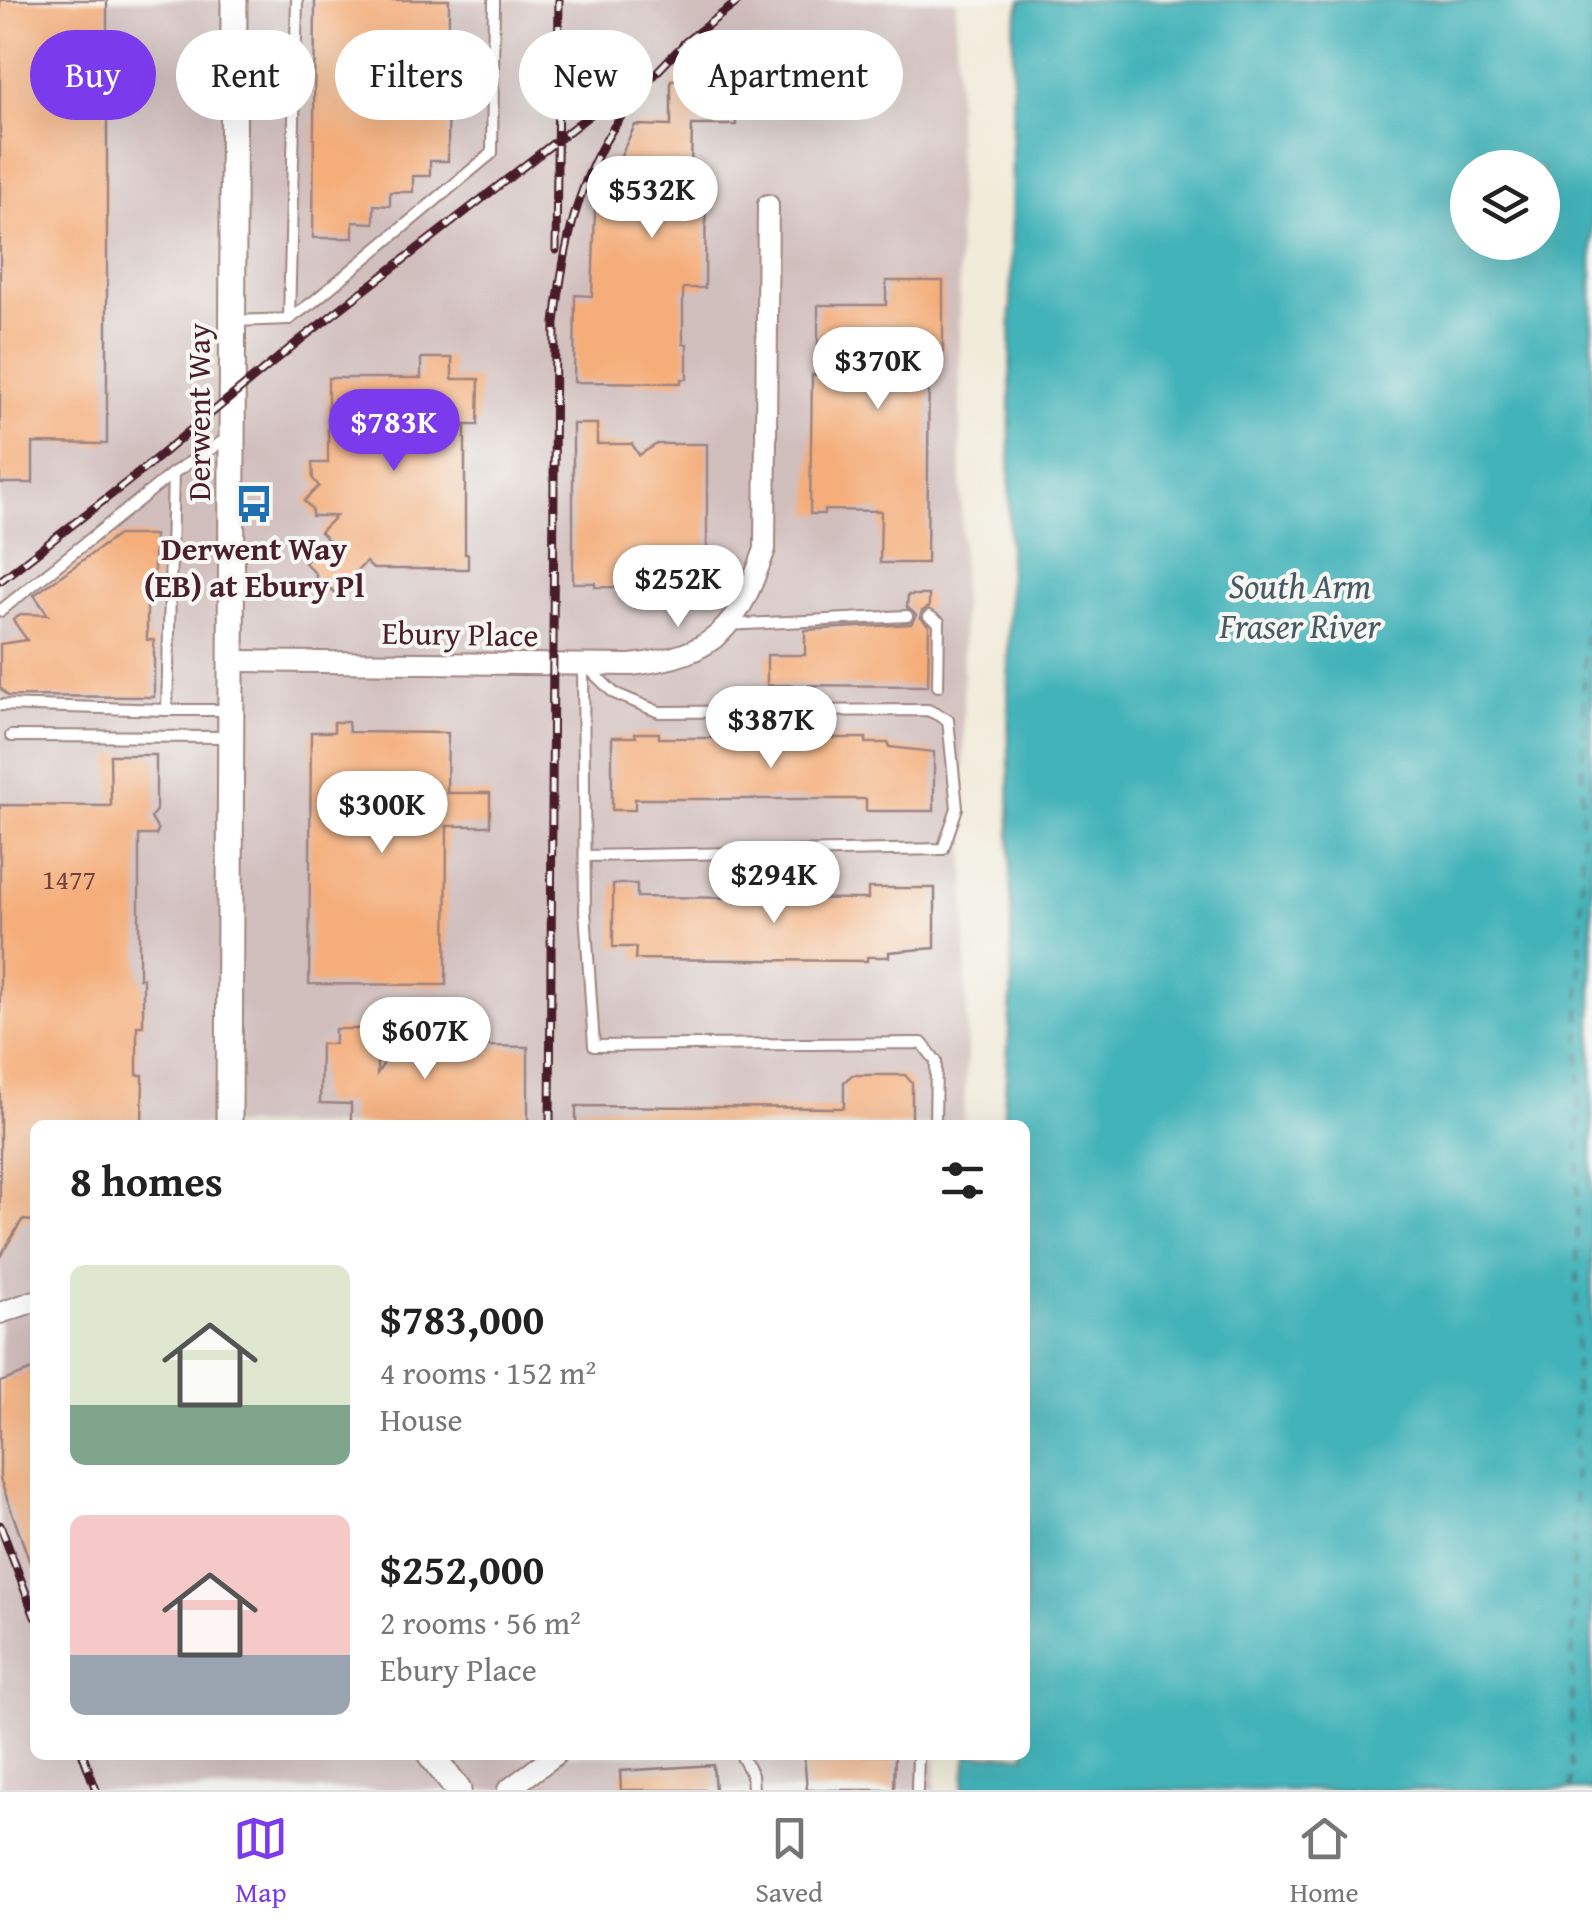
<!DOCTYPE html>
<meta charset="utf-8">
<style>
:root{--surface:#fff;--page:#f6f6f6;--text:#222;--muted:#767676;--line:#e0e0e0;--accent:#7c3aed}
body{margin:0;font-family:"Gentium Book Plus",serif;background:var(--page);color:var(--text);height:100vh;display:flex;flex-direction:column;font-size:38px;white-space:nowrap}
*{box-sizing:border-box;margin:0}
p{font-size:32px;color:var(--muted)}
.icon{flex:none;width:55px;height:55px;fill:none;stroke:currentColor;stroke-width:2;stroke-linecap:round;stroke-linejoin:round}
.map{position:relative;flex:1;overflow:hidden}
.sheet{position:absolute;left:30px;top:1120px;width:1000px;height:640px;display:flex;flex-direction:column;background:var(--surface);border-radius:15px;box-shadow:0 10px 40px #0002}
.sheet>*{flex:none}
.top-card{position:absolute;left:30px;top:30px;width:1000px;height:90px;display:flex;gap:20px}
.tools{position:absolute;left:1450px;top:150px;display:grid;gap:20px}
.tools a{display:grid;place-items:center;width:110px;height:110px;border-radius:50%;background:var(--surface);box-shadow:0 10px 40px #0002;font-size:50px}
.price{position:absolute;translate:-50% -85px;padding:0 22px;border-radius:35px;background:#fff;color:#222;font-size:32px;line-height:65px;filter:drop-shadow(0 2px 5px #0008)}
.price::after{content:'';position:absolute;left:50%;top:60px;width:30px;height:22px;margin-left:-15px;background:inherit;clip-path:polygon(0 0,100% 0,50% 100%)}
.price.selected{background:var(--accent);color:#fff}
ul{padding:0;list-style:none}
li{display:flex;align-items:center;gap:30px;height:250px;padding:0 40px}
li span{display:grid;place-items:center;flex:none;width:280px;height:200px;border-radius:15px;color:#555}
li>.icon{margin-inline-start:auto}
span .icon{width:120px;height:120px;fill:#fffc;stroke-width:1}
li b{font-size:42px}
h2{display:flex;justify-content:space-between;align-items:center;height:120px;padding:0 40px;font-size:42px}
.pill{padding:0 35px;border-radius:45px;background:var(--surface);box-shadow:0 10px 40px #0002;font-size:35px;line-height:90px}
.pill.selected{background:var(--accent);color:#fff}
.menu{display:flex;justify-content:space-around;align-items:center;height:140px;border-top:2px solid var(--line);background:var(--surface);font-size:28px;color:var(--muted)}
.menu a{display:grid;justify-items:center;gap:5px}
.menu .selected{color:var(--accent)}
.map>svg:first-child{display:block}
.industrial{fill:#d1bfbe}
.water{fill:#43b3b9;stroke:#466972;stroke-width:2.5;fill-rule:evenodd}
.lines{fill:none;stroke-linecap:round;stroke-linejoin:round}
.ferry{stroke:#475a64;stroke-width:2.5;stroke-dasharray:12 10;stroke-linecap:butt}
.building{fill:#f5ae7a}
.service-casing{stroke:#9e8582;stroke-width:14}
.minor-casing{stroke:#9e8582;stroke-width:24}
.tertiary-casing{stroke:#9e8582;stroke-width:29}
.service{stroke:#fff;stroke-width:10}
.minor{stroke:#fff;stroke-width:20}
.tertiary{stroke:#fff;stroke-width:25}
.rail-casing{stroke:#4a1f2b;stroke-width:9}
.rail{stroke:#f6f6f2;stroke-width:5;stroke-dasharray:15;stroke-linecap:butt}
.labels{text-anchor:middle;stroke-width:8;stroke-linejoin:round;paint-order:stroke}
.number-label{font-size:28px;fill:#75433f}
.street-label{font-size:32px;fill:#4a1f2b;stroke:#f6f6f2}
.poi-label{font-size:32px;font-weight:bold;fill:#4a1f2b;stroke:#f6f6f2}
.water-label{font-size:35px;font-style:italic;fill:#475a64;stroke:#f6f6f2}
</style>
<div class="map">
<svg width="1592" height="1790" viewBox="0 0 1592 1790">
<rect width="100%" height="100%" fill="#f6f6f2"/>
<filter id="ink" filterUnits="userSpaceOnUse"><feTurbulence type="fractalNoise" baseFrequency=".01" numOctaves="2"/><feDisplacementMap in="SourceGraphic" scale="20" xChannelSelector="R" yChannelSelector="G"/><feConvolveMatrix kernelMatrix="1 2 1 2 8 2 1 2 1" color-interpolation-filters="sRGB"/></filter>
<filter id="wash" filterUnits="userSpaceOnUse"><feTurbulence type="fractalNoise" baseFrequency=".0048" numOctaves="4" result="noise"/><feDisplacementMap in="SourceGraphic" scale="40" xChannelSelector="R" yChannelSelector="G"/><feGaussianBlur stdDeviation="2.25" result="paint"/><feColorMatrix in="noise" values="0 0 0 0 0 0 0 0 0 0 0 0 0 0 0 0 0 1.4 0 .05"/><feComposite in="paint" operator="in"/></filter>
<g filter="url(#wash)">
<rect width="100%" height="100%" fill="#f1ebda"/>
<path class="industrial" d="M0 0H956L967 1054 963 1125H35V1755H936L935 1790H0Z"/>
<path class="water" d="M1021 0H1592V1790H963L967 1755H1025V1125H1003L1012 985 1008 679 1013 31ZM1468 168H1542V242H1468Z"/>
<g class="lines">
<path class="ferry" d="M1571 1790 1584 667 1592 453"/>
</g>
<g id="blocks">
<g class="building">
<path d="M0 0H107V444L33 443V483H0Z"/>
<path d="M315 0H449L448 161H430V176H413V192H390V206L374 205V223L353 222V238H313Z"/>
<path d="M704 51H736V125H692L691 171 706 172 705 288H683V344H687V379H681V383L574 382 575 295 592 296 595 211 635 125 671 126V80L704 79Z"/>
<path d="M886 281H943V366H929L927 563H880L881 511 824 510V514H810L812 375H818V305H886Z"/>
<path d="M421 358H452V379H479L478 425H465V554H468V569H373L366 562 335 593 323 581H316V574L305 563 312 555V548L335 547 320 532 336 516H312V509L304 501 319 486 313 479 312 463H328V378H421Z"/>
<path d="M573 424H597V444H632L639 455 657 444H707V588L595 587V583H573Z"/>
<path d="M118 535H154V590H147V640H154V697L8 696 0 688V644L27 640 13 620 21 614 48 615 34 595Z"/>
<path d="M908 595H929V607L922 611 920 617 929 626 928 686 767 685V655H805V630L911 624 916 615 907 607Z"/>
<path d="M334 722H348L349 732 448 733 447 793H490V826H447L446 985 309 984 311 732H334Z"/>
<path d="M635 733H659V738H866V743H889V747L934 752V811H866V799H635V810H612V737H636Z"/>
<path d="M110 755H156V810L151 818 158 830 156 835H139V978H143V1026H137V1075H143L142 1123 35 1125V1221L22 1220 0 1257V805L111 806Z"/>
<path d="M613 884H637V897L868 899V888H935V948L889 952V957H867V961L635 959 636 947H613Z"/>
<path d="M335 1029H377V1074L399 1039 407 1046H427L433 1040 439 1046 446 1040 452 1046H474L480 1040 487 1046 528 1047V1125H351V1104L320 1103 321 1044H335Z"/>
<path d="M852 1075H905L912 1083V1125H576V1106L844 1108V1082Z"/>
<path d="M35 1369V1570L33 1571 0 1479V1382Z"/>
<path d="M804 1755H895L894 1790H807Z"/>
<path d="M713 1765 715 1790H621L620 1771Z"/>
</g>
</g>
</g>
<g filter="url(#ink)">
<use href="#blocks" fill-opacity="0" stroke="#9e8582" stroke-width="2.5"/>
<g class="lines">
<g class="service-casing">
<g id="service">
<path d="M289 319 313 302 492 153 494 0"/>
<path d="M233 321 289 319 297 0"/>
<path d="M0 611 173 473"/>
<path d="M929 616 939 622 938 686"/>
<path d="M727 625 907 616"/>
<path d="M583 665 585 911 594 1046 922 1043 936 1061 935 1125"/>
<path d="M0 705 167 710"/>
<path d="M230 710H167L173 473 231 436"/>
<path d="M11 736 229 737"/>
<path d="M585 856 943 849 957 808 948 720 928 710 659 712 614 693 588 668"/>
<path d="M741 1755 752 1775 753 1790"/>
<path d="M917 1790 918 1755"/>
</g>
</g>
<g class="minor-casing">
<g id="minor">
<path d="M230 661 631 665C718 655 737 628 765 549L768 205"/>
<path d="M0 1313 35 1301"/>
<path d="M508 1790 555 1755"/>
</g>
</g>
<g class="tertiary-casing">
<g id="tertiary">
<path d="M229 1125 234 0"/>
<path d="M431 1755 458 1790"/>
</g>
</g>
<use href="#service" class="service"/>
<use href="#minor" class="minor"/>
<use href="#tertiary" class="tertiary"/>
<g class="rail-casing">
<g id="rail">
<path d="M684 43 740 0"/>
<path d="M556 250 559 0"/>
<path d="M0 581 135 476 300 340 640 76"/>
<path d="M550 1125 555 323C570 192 596 126 694 35"/>
<path d="M0 1525 35 1617"/>
<path d="M83 1755 96 1790"/>
</g>
</g>
<use href="#rail" class="rail"/>
</g>
</g>
<defs>
<g id="bus-bare" transform="scale(3)"><path d="M-5-6H5V4H4V6H2V4H-2V6H-4V4H-5ZM-3.5-4V0h7V-4ZM-3.5 1.2v1.5H-2V1.2ZM2 1.2v1.5H3.5V1.2Z" fill="#1f6fb2" stroke="#f6f6f2" stroke-width="2.5" paint-order="stroke"/></g>
</defs>
<g fill-rule="evenodd">
<use href="#bus-bare" x="254" y="504"/>
</g>
<g class="labels">
<g class="number-label">
<text x="69" y="889">1477</text>
</g>
<g class="street-label">
<text transform="translate(199 412) rotate(-90)" y="11">Derwent Way</text>
<text transform="translate(460 634) rotate(1)" y="11">Ebury Place</text>
</g>
<g class="poi-label">
<text x="254" y="560">Derwent Way<tspan x="254" dy="37">(EB) at Ebury Pl</tspan></text>
</g>
<g class="water-label">
<text x="1300" y="598">South Arm<tspan x="1300" dy="40">Fraser River</tspan></text>
</g>
</g>
</svg>
<div class="tools">
<a><svg class="icon" aria-label="layers" viewBox="0 0 24 24"><path d="M12 4l9 5-9 5-9-5zM3 14l9 5 9-5"/></svg></a>
</div>
<b class="price" style="left:652px;top:241px">$532K</b>
<b class="price" style="left:878px;top:412px">$370K</b>
<b class="price selected" style="left:394px;top:474px">$783K</b>
<b class="price" style="left:678px;top:630px">$252K</b>
<b class="price" style="left:771px;top:771px">$387K</b>
<b class="price" style="left:382px;top:856px">$300K</b>
<b class="price" style="left:774px;top:926px">$294K</b>
<b class="price" style="left:425px;top:1082px">$607K</b>
<div class="top-card">
<a class="pill selected">Buy</a>
<a class="pill">Rent</a>
<a class="pill">Filters</a>
<a class="pill">New</a>
<a class="pill">Apartment</a>
</div>
<section class="sheet">
<h2>8 homes<svg class="icon" aria-label="filters" viewBox="0 0 24 24"><path d="M4 7h16M4 17h16"/><circle cx="9" cy="7" r="2"/><circle cx="15" cy="17" r="2"/></svg></h2>
<ul>
<li><span style="background:linear-gradient(#dfe7d0 70%,#7fa58c 0)"><svg class="icon" aria-label="home" viewBox="0 0 24 24"><path d="M3 11l9-7 9 7M6 9v11h12V9"/></svg></span><div><b>$783,000</b><p>4 rooms · 152 m²</p><p>House</p></div></li>
<li><span style="background:linear-gradient(#f6c9c9 70%,#9aa5b1 0)"><svg class="icon" aria-label="home" viewBox="0 0 24 24"><path d="M3 11l9-7 9 7M6 9v11h12V9"/></svg></span><div><b>$252,000</b><p>2 rooms · 56 m²</p><p>Ebury Place</p></div></li>
</ul>
</section>
</div>
<nav class="menu">
<a class="selected"><svg class="icon" aria-label="map" viewBox="0 0 24 24"><path d="M3 6l6-2 6 2 6-2v14l-6 2-6-2-6 2zM9 4v14M15 6v14"/></svg>Map</a>
<a><svg class="icon" aria-label="saved" viewBox="0 0 24 24"><path d="M7 4h10v16l-5-4-5 4z"/></svg>Saved</a>
<a><svg class="icon" aria-label="home" viewBox="0 0 24 24"><path d="M3 11l9-7 9 7M6 9v11h12V9"/></svg>Home</a>
</nav>
